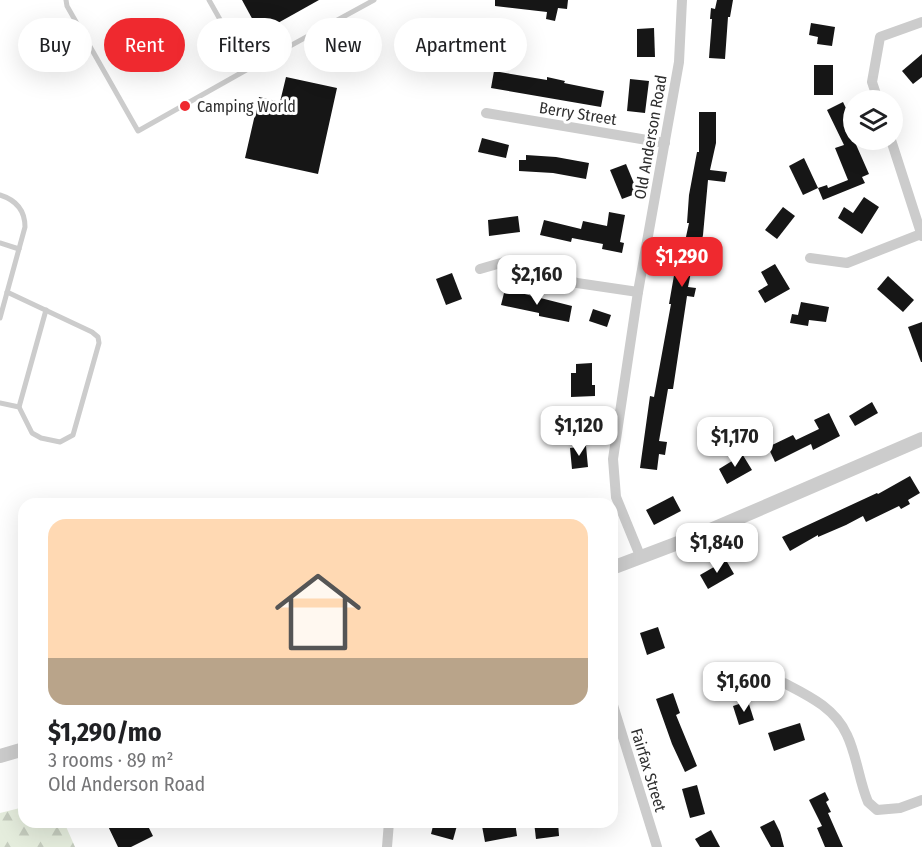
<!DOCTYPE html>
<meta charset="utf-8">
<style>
:root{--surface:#fff;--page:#f6f6f6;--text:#202124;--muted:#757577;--accent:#ef292f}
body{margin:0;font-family:"Fira Sans Condensed",sans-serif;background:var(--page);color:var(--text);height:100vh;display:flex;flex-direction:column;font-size:22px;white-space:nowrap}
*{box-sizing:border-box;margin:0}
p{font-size:20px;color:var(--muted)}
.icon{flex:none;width:33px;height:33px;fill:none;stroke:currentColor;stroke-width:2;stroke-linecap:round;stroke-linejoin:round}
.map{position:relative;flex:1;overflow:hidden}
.side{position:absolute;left:18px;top:498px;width:600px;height:330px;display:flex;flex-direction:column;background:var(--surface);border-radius:18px;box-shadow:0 6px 24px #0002}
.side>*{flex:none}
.guide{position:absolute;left:18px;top:18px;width:600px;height:54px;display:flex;gap:12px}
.controls{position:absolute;left:843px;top:90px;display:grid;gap:12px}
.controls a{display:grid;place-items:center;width:60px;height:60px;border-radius:50%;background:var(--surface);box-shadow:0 6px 24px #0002;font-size:30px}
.price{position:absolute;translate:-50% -51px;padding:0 14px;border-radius:12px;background:#fff;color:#222;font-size:20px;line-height:39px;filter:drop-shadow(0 2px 3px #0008)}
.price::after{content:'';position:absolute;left:50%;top:36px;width:18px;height:14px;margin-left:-9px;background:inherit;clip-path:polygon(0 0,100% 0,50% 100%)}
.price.active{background:var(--accent);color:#fff}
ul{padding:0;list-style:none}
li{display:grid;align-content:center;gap:12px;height:318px;padding:0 30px}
li span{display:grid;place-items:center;height:186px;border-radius:18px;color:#555}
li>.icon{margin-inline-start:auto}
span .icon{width:108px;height:108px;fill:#fffc;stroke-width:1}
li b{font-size:26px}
.tag{padding:0 21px;border-radius:27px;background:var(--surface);box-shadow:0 6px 24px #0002;font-size:21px;line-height:54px}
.tag.active{background:var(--accent);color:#fff}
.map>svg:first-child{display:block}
.forest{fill:url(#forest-firs)}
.building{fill:#161616}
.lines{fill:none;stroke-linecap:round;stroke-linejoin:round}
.service{stroke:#ccc;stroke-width:5}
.minor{stroke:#ccc;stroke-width:10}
.tertiary{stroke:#ccc;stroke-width:14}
.poi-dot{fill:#ef292f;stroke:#fff;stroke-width:2}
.labels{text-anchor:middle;stroke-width:6;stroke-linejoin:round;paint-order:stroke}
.poi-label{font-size:16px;fill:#2f2f2f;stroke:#fff;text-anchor:start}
.street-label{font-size:16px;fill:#2f2f2f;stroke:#fff}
</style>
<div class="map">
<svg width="922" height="847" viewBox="0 0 922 847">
<defs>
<pattern id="forest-firs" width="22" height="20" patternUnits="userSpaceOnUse" patternTransform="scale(1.5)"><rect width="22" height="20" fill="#e5eddd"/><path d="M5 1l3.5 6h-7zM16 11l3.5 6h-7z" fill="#c5ccbe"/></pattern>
</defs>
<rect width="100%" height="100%" fill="#fff"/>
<path class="forest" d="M24 807V822H64L75 847H0V813Z"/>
<g class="building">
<path d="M242 0H319L260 33Z"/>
<path d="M495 0H568L567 9 558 8 555 21 546 19 547 12 495 6Z"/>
<path d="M717 0H733L730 17H728L725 59 709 58 712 19H710L711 8 715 9Z"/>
<path d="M811 23 835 27 832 46 817 44 818 37 809 35Z"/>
<path d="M654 28 655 57H637V29Z"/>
<path d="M922 54V77L913 84 902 71Z"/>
<rect x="814" y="65" width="19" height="30"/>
<path d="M494 71 547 80V77L565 81 564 83 604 91 601 107 491 88Z"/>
<path d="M286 77 337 88 318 174 245 158 259 97 280 102Z"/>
<path d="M630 79 649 81 645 113 627 111Z"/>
<path d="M843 102 854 125V140L869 174 862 177 865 183 823 200 818 188 827 185 828 188 848 180 835 148 844 145 827 110Z"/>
<path d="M699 112H716V143L710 170 727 172 725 182 708 180 703 235 696 268 692 267 688 287 696 288 694 297 687 296 673 389H668L659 441 667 442 665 455 659 454 657 470 640 468 650 396 654 397 671 304H669L676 264 678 254 682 255 689 223H687L689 195 697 152H699Z"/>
<path d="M482 138 509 145 506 158 478 152Z"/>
<path d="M526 155 556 157 589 163 586 179 553 173 519 171V160H526Z"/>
<path d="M804 158 818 188 803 195 789 166Z"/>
<path d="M626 164 638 193 622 199 610 170Z"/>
<path d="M864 197 879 207 862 234 838 218 844 207 853 213Z"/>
<path d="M783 207 795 216 777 239 765 230Z"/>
<path d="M609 212 625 215 620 242 624 243 622 253 602 249 603 244 572 238 571 242 540 235 544 220 581 229 583 221 607 226Z"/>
<path d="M518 216 520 232 489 236 488 220Z"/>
<path d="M775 264 790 289 765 303 758 291 768 285 761 272Z"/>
<path d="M452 273 462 299 446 305 436 279Z"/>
<path d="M888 276 914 300 903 312 877 289Z"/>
<path d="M505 289 572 306 569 322 539 316V313L501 305Z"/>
<path d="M801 302 829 307 826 322 809 320 808 326 790 323 792 314 798 315Z"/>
<path d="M593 309 611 315 607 327 589 321Z"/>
<path d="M922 322V362H921L908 327Z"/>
<path d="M592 363V385H595V396L571 397V373H576V364Z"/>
<path d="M872 402 878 413 855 426 849 416Z"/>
<path d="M829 413 840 436 813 450 811 444 775 462 768 447 793 435 796 440 819 429 814 420Z"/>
<path d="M586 446 588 467 572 469 570 448Z"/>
<path d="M741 452 752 470 727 484 719 469 732 461 731 458Z"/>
<path d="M910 476 920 493 908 500 910 504 901 509 899 506 866 522 863 516 846 525 818 537V535L790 551 782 537 877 493 878 494Z"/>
<path d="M673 496 681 511 654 525 646 510Z"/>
<path d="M726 560 734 574 708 589 700 575Z"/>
<path d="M658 627 665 648 647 655 640 633Z"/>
<path d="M673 693 680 713 676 715 697 766 685 772 672 744 656 699Z"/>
<path d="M748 701 754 720 739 725 733 706Z"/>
<path d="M800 723 805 740 774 751 768 733Z"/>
<path d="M697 785 705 814 690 818 682 789Z"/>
<path d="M825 792 829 800 826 802 831 812 828 813 843 847H825L817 828 822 826 809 800Z"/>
<path d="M774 820 780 832 784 847H771L760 827Z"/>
<path d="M106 822H123L125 825 132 822H146L153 836 131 847H118Z"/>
<path d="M434 822H458L453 840 431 834Z"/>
<path d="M504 822H515L517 836 485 842 482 826Z"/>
<path d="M534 822H558L559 836 536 839Z"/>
<path d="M711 830 720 847H700L695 839Z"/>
</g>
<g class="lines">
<g class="service">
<path d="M66 0 67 6 138 131 248 69"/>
<path d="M209 0 248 69 374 0"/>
<path d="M0 195C16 200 25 210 25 227L0 318"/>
<path d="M0 243 19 249"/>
<path d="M0 403 19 407 32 433 41 438 60 442 73 435 99 343 98 337 92 332 7 292"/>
<path d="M19 407 46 310"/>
</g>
<g class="minor">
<path d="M878 100 872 82 880 37 922 22"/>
<path d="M486 113 665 143"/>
<path d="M891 140 922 236"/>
<path d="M810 258 847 263 921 234"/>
<path d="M480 269 511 260 577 283 638 292"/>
<path d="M641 558 616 497 613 459 638 292 679 62 682 0"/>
<path d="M784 683C809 696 835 708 847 735 857 756 859 781 868 802L877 810 900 808 922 800"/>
<path d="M612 702 657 847"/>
<path d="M387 847 389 822"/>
</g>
<g class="tertiary">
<path d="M612 568 699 535 922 439"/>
<path d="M0 756 24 749"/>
</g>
</g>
<circle class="poi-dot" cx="185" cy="106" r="6"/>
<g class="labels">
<g class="poi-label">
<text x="197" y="112">Camping World</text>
</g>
<g class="street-label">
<text transform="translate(578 113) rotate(9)" y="6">Berry Street</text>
<text transform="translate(650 137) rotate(-80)" y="6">Old Anderson Road</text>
<text transform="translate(649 770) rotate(73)" y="6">Fairfax Street</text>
</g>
</g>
</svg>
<div class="controls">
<a><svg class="icon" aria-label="layers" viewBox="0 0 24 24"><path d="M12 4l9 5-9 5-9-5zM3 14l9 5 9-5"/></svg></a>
</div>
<b class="price active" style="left:682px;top:288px">$1,290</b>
<b class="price" style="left:537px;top:306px">$2,160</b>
<b class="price" style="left:579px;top:457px">$1,120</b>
<b class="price" style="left:735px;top:468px">$1,170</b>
<b class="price" style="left:717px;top:574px">$1,840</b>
<b class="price" style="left:744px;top:713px">$1,600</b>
<div class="guide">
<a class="tag">Buy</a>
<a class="tag active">Rent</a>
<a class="tag">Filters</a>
<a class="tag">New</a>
<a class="tag">Apartment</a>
</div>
<section class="side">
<ul>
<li><span style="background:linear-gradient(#ffd9b3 75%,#b9a48a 0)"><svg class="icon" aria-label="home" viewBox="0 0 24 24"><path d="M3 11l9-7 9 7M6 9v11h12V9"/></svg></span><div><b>$1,290/mo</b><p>3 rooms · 89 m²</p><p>Old Anderson Road</p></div></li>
</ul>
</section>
</div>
